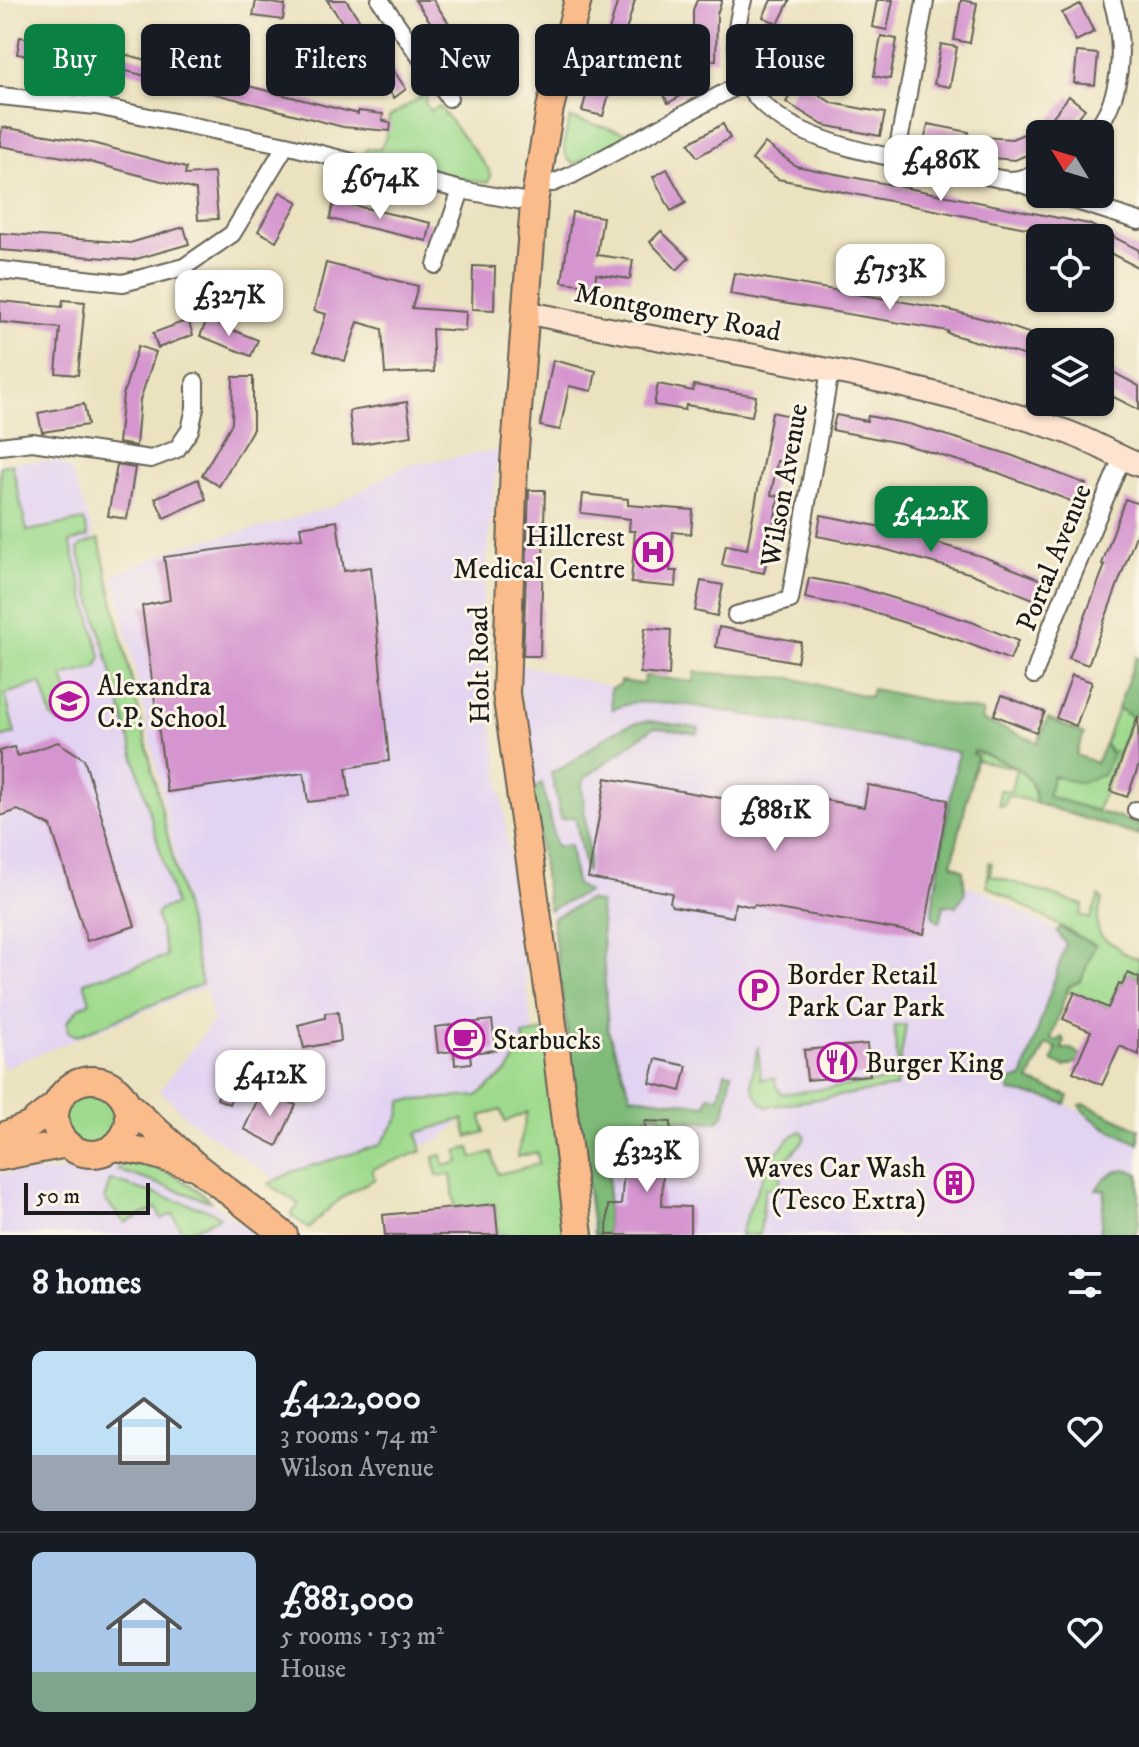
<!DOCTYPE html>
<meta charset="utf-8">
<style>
:root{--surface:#171b24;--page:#20242c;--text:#f1f3f6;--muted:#9ea1a6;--line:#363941;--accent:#0b8043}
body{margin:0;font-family:"IM FELL DW Pica",serif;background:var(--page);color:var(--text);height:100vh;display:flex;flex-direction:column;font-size:30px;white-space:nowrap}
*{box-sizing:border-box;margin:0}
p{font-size:26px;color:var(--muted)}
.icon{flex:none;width:44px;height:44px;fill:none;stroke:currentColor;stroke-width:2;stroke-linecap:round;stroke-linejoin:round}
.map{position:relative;height:1235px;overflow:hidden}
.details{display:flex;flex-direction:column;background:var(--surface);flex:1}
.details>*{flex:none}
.guide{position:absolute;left:24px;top:24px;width:1092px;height:72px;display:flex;gap:16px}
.needle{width:52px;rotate:308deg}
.tools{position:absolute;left:1026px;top:120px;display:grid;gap:16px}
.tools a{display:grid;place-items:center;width:88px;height:88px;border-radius:12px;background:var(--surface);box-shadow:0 2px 6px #0004;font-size:40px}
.scale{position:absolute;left:24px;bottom:20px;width:126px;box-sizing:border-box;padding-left:8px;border:4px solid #1c1c1c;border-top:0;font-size:22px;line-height:28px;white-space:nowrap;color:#1c1c1c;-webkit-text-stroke:6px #fcf5e5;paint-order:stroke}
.price{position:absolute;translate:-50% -68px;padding:0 18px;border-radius:16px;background:#fff;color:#222;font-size:26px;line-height:52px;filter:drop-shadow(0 2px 4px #0008)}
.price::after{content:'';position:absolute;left:50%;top:48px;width:24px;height:18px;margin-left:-12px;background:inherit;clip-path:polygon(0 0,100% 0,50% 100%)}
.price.on{background:var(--accent);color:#fff}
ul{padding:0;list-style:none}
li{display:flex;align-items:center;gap:24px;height:200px;padding:0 32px}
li+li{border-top:2px solid var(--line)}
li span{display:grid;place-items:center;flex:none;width:224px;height:160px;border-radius:12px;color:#555}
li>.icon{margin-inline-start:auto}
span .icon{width:96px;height:96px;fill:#fffc;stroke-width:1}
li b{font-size:34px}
h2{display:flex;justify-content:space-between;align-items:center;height:96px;padding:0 32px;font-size:34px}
.pill{padding:0 28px;border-radius:12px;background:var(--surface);box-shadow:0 2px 6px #0004;font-size:28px;line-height:72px}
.pill.on{background:var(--accent);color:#fff}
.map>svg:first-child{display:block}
.built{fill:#e3d3f2}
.green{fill:#9eda8d;stroke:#5d7b54;stroke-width:2}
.forest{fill:#7eba78;stroke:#4d6b4a;stroke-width:2}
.building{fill:#d596cf}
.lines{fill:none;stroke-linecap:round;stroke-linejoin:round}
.street-casing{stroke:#646155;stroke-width:20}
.secondary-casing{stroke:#646155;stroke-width:26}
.primary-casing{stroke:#646155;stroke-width:30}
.street{stroke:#fff;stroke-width:16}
.secondary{stroke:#fde4d1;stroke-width:22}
.primary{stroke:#fabc8b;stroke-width:26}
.labels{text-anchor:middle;stroke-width:6;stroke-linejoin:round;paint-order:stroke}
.street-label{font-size:28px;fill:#1c1c1c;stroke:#fcf5e5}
.poi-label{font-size:28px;fill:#1c1c1c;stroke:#fcf5e5;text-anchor:start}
</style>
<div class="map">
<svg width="1139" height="1235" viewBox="0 0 1139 1235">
<rect width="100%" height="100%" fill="#fcf5e5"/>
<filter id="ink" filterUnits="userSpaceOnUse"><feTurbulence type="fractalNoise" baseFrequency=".0125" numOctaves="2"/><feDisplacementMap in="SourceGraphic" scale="16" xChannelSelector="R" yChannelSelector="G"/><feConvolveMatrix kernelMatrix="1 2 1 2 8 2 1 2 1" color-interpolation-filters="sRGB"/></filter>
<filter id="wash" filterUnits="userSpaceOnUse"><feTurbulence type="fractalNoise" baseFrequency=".006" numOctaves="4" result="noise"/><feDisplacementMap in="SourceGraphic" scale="32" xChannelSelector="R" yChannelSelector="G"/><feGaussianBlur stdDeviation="1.8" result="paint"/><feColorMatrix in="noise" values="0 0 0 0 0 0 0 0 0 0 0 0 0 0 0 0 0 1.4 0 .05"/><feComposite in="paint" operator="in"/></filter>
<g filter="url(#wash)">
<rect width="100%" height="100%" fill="#ebe2c0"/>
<g class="built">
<path d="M498 450 480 627 535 1050 512 1076 441 1139 289 1189 188 1119 160 1090 213 1022 205 987 4 1068 0 1056V463L31 461 58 462 71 470 89 520 106 580H108L189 915 114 575 184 545 272 525 334 506 404 466Z"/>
<path d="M518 664 633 692 974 751 948 881 986 892 1057 932 1066 944 1022 1078 1043 1097 1059 1101 1079 1110 1090 1118 1139 1138V1224L1134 1235H592Z"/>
<path d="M131 1163 191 1184 253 1235H0V1173L65 1171Z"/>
</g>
<g class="green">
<path d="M429 92 425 103 430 111 439 106 489 170 491 176 488 183 457 178 452 188 361 163 366 149H380L386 137 389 117Z"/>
<path d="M570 118 634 135 574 164C557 155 566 134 570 118Z"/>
<path d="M12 464 27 531 84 520 88 537 70 542 101 657 96 668 63 676 74 712 70 719 60 724 52 718 41 683 5 694 15 734 0 738V466Z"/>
<path d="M99 539 202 984 77 1036 68 1032 67 1022 79 1008 90 1002 84 982 167 956 156 915 160 909 175 905 78 550 81 545Z"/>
<path d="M1118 708 1132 717 1097 811 1047 796 1053 776 1079 783 1110 752 1105 744Z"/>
<path d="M974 751C1001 761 1035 768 1036 803L1008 795 1004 806 999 805V790L1011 791 1016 768 976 760Z"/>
<path d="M989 862 992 863 990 875 1083 905 1080 915 1090 919 1099 896 1102 900C1099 913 1092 930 1105 939 1113 945 1116 943 1121 952L1139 959V978L1128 973 1122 985 1119 984 1108 1008 1076 993H1066L1095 945 987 886Z"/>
<path d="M906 1025 896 1087 767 1107C743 1088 754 1073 758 1046L761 1079 775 1078 776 1086 782 1094 894 1080 898 1071 894 1026Z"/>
<path d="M545 1031 568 1235H498L495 1204 455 1208 451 1175 437 1176 434 1157 442 1155 444 1166 459 1162 457 1151 470 1148 473 1158 492 1152 498 1174 539 1164 537 1152 517 1157 527 1112 505 1122 501 1110 481 1116 485 1132 468 1137 463 1119 417 1133 422 1151 372 1169 375 1179C347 1192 329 1206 309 1229L291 1215 299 1204 268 1184 295 1171 380 1145 399 1117 402 1101 477 1096 507 1072 525 1046 523 1035Z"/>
<circle cx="92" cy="1117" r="29"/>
<path d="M801 1131 805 1135 804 1140 782 1165 779 1189 765 1188 760 1235H740C751 1205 770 1144 801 1131Z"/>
<path d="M131 1163C166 1168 185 1179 212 1202L117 1170 123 1164Z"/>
<path d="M110 1180 211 1211 220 1217 183 1234 173 1214 161 1219 157 1208 125 1223 104 1199Z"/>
</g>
<g class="forest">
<path d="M1136 657 1139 659V712L1132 717 1118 708Z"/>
<path d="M695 672 792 678 870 697 872 689 983 712 981 720 1038 742 1048 718 1084 734 1076 755 1096 763 1105 744 1110 752H1114L1103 775 1079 783 1053 776 1047 796 1139 824V836L1036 803C1035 768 1002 760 974 751L973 754 977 756 952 864 963 870 965 894 956 906 944 905 940 923 933 917 932 909 958 752 690 705 636 702 612 709 610 689 620 685V681L643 684 645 676 694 682Z"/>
<path d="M650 721 699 728 698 734 654 727 585 778 582 786 589 858 586 873 575 817 561 819 551 773C590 757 605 724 650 721Z"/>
<path d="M542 783 556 847 570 845 576 885 588 892 549 910 533 796 534 789Z"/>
<path d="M588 900 600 903 608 1030 631 1096 706 1105 708 1096 719 1097 725 1072 732 1073 724 1115 717 1122 660 1120V1116L649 1115 640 1125C629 1124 615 1120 610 1132L607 1235H594L552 918Z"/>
<path d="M1060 928 1095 945 1081 981 1068 987 1051 1039 1057 1041 1062 1037 1064 1041 1062 1049H1071L1081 1055 1078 1062 1065 1067 1052 1061 1057 1048 1046 1044 1029 1081 1069 1096 1066 1104 1043 1097 1009 1092 1010 1080 1022 1078 1066 944 1057 932Z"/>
<path d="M1085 1104 1139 1129V1144C1120 1134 1091 1124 1080 1105Z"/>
<path d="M1127 1169 1139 1174V1224L1134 1235H1100L1105 1190H1096C1104 1177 1111 1171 1127 1169Z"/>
</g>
<g id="blocks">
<g class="building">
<path d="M327 0H346L406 89 394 98Z"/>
<path d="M415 0H433L468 51 456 59Z"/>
<path d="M618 0H635L619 55 603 51Z"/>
<path d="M697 0H722L717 14 716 60H693V10Z"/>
<path d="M771 0H790L778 24 763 17Z"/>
<path d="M877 0H893L887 30 872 27Z"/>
<path d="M961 0 977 3 970 43 954 40Z"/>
<path d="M256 1 285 5 283 20 253 16Z"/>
<path d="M1080 4 1094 32 1076 41 1062 13Z"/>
<path d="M881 36 897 39 890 79 874 76Z"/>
<path d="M20 37 64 45 61 61 17 54Z"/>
<path d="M777 38 789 77 773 82 761 43Z"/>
<path d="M941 44 957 47 950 87 934 84Z"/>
<path d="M88 45 358 114V111L383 114 382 120 391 123 390 131 343 127 84 60Z"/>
<path d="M1077 52 1098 54 1095 85 1074 83Z"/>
<path d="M471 68H506V89L470 88Z"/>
<path d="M694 70 702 84 668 103 661 89Z"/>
<path d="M799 82 832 103 885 113 880 136 823 125 786 102Z"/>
<path d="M588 88 609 94 603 116 582 111Z"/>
<path d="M1069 96 1085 109 1065 134H1040V149L1015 160 968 156 923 148 928 124 969 132 968 136 1012 139 1040 127V133Z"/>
<path d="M723 124 730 138 697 157 689 143Z"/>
<path d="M2 127 92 143 186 168 185 175 214 173 218 219 198 220 196 190 86 161 0 146Z"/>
<path d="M765 143 796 166 1089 224 1139 250V268L1100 248V238H1076L778 179 752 160Z"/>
<path d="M667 169 686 203 671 211 653 177Z"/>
<path d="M280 192 298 202 276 241 258 231Z"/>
<path d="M334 201 431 223 427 241 330 219Z"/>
<path d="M572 212 603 217 597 255 633 260 630 279 596 274 595 286 562 282Z"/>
<path d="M184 227 189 244 133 260 0 250V233L130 243Z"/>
<path d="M661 231 689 258 677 270 650 242Z"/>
<path d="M326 263 418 286 412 308 466 312 465 331 432 329 434 372 385 374 382 329 358 322 345 361 314 351 326 314 314 311Z"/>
<path d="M473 266 495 267 494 310 472 309Z"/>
<path d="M734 273 945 309 996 322 1040 337V360L947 333 948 331 730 294Z"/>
<path d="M63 300 85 302 78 375 56 373 60 328 0 322V301L62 307Z"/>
<path d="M188 320 193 335 158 348 153 333Z"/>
<path d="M207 320 258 340 251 356 200 336Z"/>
<path d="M138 346 156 352 140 400 136 446 118 443 123 395Z"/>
<path d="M553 360 596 371 592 391 569 386 560 430 540 426Z"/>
<path d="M1100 365 1139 386V410L1100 390Z"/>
<path d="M233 377H253V429L219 486 202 475 232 423Z"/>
<path d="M658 384 693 391 694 385 756 396 752 416 686 405 685 410 654 405Z"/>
<path d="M407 402 412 436 353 445 349 411Z"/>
<path d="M84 404 88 425 42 432 38 413Z"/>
<path d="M772 412 794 417 785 462 777 461 771 495 779 496 764 573 722 565 726 545 747 549Z"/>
<path d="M836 415 867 421 868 416 909 424 1008 454 1086 484 1078 504 999 473 900 443 832 430Z"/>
<path d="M117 465 135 468 127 519 108 516Z"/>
<path d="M198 479 206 499 164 518 155 498Z"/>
<path d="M529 490H545L540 656H523Z"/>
<path d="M583 494 628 499V505L693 510 691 534 673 532 670 571H677L676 587 631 583 635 531H629L630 519 581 513Z"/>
<path d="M1125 499 1139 504V527L1088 665 1069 658 1105 565 1102 564Z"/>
<path d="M821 515 882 527 984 557 1046 582 1038 601 972 574 884 549 817 536Z"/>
<path d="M337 521 344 571 371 567 389 761 346 768 350 797 308 802 304 773 167 792 142 606 170 600 164 557 302 538 300 527Z"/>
<path d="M809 578 857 587 972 622 1018 641 1010 660 964 642 862 609 805 598Z"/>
<path d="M701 581 723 585 717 616 695 611Z"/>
<path d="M719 627 801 642 797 662 716 647Z"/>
<path d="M645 628 671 630 669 676 640 673Z"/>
<path d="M1072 675 1092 682 1076 726 1056 718Z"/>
<path d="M1002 695 1045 712 1036 732 994 715Z"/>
<path d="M1138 717 1139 765 1127 797 1110 791Z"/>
<path d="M58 742 84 759 135 926 87 941 51 826 18 810 0 816V751L14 747 18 756Z"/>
<path d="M606 778 777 808 778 803 818 809 819 799 864 807 868 785 948 800 924 934 754 905 753 907 735 903 733 917 672 906 670 902 672 893 588 878Z"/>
<path d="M1128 973 1139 978V1055L1120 1046 1102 1085 1073 1072 1091 1031 1063 1019 1075 992 1108 1008 1119 984 1122 985Z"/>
<path d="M338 1012 341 1041 304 1048 298 1025 325 1018V1013Z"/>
<path d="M492 1020 496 1050 470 1053 471 1063 455 1065 454 1051 438 1053 435 1027Z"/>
<path d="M867 1044 870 1075 807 1080 804 1050Z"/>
<path d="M656 1059 687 1066 681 1091 650 1083Z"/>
<path d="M227 1073 239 1079 229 1104 217 1099Z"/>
<path d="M262 1090 296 1105 277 1146 244 1129Z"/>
<path d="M645 1121 671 1122 670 1135H664L662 1206 690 1207V1235H607L608 1205H621L625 1159 646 1160Z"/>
<path d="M495 1204 498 1235H385L383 1215Z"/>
</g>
</g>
</g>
<g filter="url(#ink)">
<use href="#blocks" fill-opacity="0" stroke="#646155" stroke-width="2"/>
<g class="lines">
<g class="street-casing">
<g id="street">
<path d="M380 0 449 98"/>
<path d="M743 0C707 122 831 146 920 163 942 167 964 171 986 176 993 177 1002 180 1010 180 1020 180 1031 176 1040 174"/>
<path d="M0 96 96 106 286 145 461 190 534 203"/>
<path d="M1092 134C1124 98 1125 44 1112 0"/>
<path d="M896 158 925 2"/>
<path d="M1012 181 1040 190"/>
<path d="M537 182 553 183 572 175 746 81"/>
<path d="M1054 194 1139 221"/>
<path d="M436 265 461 190"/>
<path d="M0 270 123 283 184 267 232 234 286 145"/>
<path d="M0 446 32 442 151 459 177 449 190 430 195 408V382"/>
<path d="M736 615 790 600 830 371"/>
<path d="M1034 675 1051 627 1122 458"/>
<path d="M1136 810 1139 811"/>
</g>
</g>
<g class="secondary-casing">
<path id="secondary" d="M526 312C706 352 892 371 1067 432 1092 441 1115 456 1139 465"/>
</g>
<g class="primary-casing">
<g id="primary">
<path d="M578 0 550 108 534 203 514 463 506 693 553 1024 579 1235"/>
<circle cx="92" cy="1117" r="37"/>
<path d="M127 1104 197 1167 284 1235"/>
<path d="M0 1137 29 1126 57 1104"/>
<path d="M115 1147 149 1153 189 1165"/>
<path d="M0 1157 67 1144"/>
</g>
</g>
<use href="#street" class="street"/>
<use href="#secondary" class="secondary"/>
<use href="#primary" class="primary"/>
</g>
</g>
<defs>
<g id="hospital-ring" transform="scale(2)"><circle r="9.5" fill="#fcf5e5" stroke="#b5179e" stroke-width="1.5"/><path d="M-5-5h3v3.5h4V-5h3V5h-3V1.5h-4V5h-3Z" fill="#b5179e"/></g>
<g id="school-ring" transform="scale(2)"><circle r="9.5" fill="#fcf5e5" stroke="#b5179e" stroke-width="1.5"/><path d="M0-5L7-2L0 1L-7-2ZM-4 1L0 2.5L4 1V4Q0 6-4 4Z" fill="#b5179e"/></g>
<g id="parking-ring" transform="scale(2)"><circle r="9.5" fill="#fcf5e5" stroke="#b5179e" stroke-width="1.5"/><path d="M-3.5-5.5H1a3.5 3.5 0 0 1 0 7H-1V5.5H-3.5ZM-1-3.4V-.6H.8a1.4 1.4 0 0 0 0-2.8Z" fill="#b5179e"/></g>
<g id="cafe-ring" transform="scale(2)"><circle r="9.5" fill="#fcf5e5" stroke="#b5179e" stroke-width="1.5"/><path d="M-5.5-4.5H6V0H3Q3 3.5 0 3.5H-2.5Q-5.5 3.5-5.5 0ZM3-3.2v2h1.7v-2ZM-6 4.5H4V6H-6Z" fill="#b5179e"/></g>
<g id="restaurant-ring" transform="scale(2)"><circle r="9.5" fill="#fcf5e5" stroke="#b5179e" stroke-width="1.5"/><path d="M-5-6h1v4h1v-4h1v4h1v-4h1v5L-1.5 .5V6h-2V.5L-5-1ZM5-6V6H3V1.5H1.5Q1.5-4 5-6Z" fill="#b5179e"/></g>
<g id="building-ring" transform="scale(2)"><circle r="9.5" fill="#fcf5e5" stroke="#b5179e" stroke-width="1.5"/><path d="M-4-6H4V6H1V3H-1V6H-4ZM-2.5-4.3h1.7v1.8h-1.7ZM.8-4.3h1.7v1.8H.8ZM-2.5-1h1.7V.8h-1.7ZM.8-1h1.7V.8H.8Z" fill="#b5179e"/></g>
</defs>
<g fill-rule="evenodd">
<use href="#hospital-ring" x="653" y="552"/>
<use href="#school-ring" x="69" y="701"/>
<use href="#parking-ring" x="759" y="990"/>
<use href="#cafe-ring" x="465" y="1039"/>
<use href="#restaurant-ring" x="837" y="1062"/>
<use href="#building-ring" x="954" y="1183"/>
</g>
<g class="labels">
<g class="street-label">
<text transform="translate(678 311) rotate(11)" y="10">Montgomery Road</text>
<text transform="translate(783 485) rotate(-80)" y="10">Wilson Avenue</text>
<text transform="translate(1053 557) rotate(-68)" y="10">Portal Avenue</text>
<text transform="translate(478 665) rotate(-91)" y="10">Holt Road</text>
</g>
<g class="poi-label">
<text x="625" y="546" text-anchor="end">Hillcrest<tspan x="625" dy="32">Medical Centre</tspan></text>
<text x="97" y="695">Alexandra<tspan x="97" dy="32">C.P. School</tspan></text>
<text x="787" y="984">Border Retail<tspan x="787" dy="32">Park Car Park</tspan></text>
<text x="493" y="1049">Starbucks</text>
<text x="865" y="1072">Burger King</text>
<text x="926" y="1177" text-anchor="end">Waves Car Wash<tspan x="926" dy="32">(Tesco Extra)</tspan></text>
</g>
</g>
</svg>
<div class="tools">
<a><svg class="needle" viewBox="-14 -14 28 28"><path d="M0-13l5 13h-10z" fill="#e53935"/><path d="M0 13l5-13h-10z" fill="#9ea1a6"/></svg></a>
<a><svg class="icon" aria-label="locate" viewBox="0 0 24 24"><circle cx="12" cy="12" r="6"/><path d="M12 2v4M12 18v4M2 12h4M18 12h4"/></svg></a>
<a><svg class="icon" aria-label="layers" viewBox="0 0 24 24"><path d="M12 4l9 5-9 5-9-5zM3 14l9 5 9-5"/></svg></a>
</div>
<div class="scale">50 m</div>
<b class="price" style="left:941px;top:203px">£486K</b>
<b class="price" style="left:380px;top:221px">£674K</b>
<b class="price" style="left:890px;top:312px">£753K</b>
<b class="price" style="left:229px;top:338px">£327K</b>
<b class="price on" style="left:931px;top:554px">£422K</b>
<b class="price" style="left:775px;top:853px">£881K</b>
<b class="price" style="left:270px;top:1118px">£412K</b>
<b class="price" style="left:647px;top:1194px">£323K</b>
<div class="guide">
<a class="pill on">Buy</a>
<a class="pill">Rent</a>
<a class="pill">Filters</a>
<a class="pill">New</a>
<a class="pill">Apartment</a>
<a class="pill">House</a>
</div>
</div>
<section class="details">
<h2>8 homes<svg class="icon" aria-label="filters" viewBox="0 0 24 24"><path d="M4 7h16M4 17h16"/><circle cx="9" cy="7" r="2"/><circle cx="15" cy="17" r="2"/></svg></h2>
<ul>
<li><span style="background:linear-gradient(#bfe0f5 65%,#9aa5b1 0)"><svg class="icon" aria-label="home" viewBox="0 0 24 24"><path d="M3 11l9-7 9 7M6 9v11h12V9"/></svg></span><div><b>£422,000</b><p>3 rooms · 74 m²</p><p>Wilson Avenue</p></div><svg class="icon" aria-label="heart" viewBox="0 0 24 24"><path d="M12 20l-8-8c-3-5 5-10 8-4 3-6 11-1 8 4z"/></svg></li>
<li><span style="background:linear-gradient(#a9c7e8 75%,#7fa58c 0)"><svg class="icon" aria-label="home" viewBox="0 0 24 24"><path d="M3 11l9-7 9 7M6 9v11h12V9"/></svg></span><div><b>£881,000</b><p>5 rooms · 153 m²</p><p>House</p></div><svg class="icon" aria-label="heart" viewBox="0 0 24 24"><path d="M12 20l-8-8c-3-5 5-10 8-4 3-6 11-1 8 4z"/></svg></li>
</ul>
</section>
